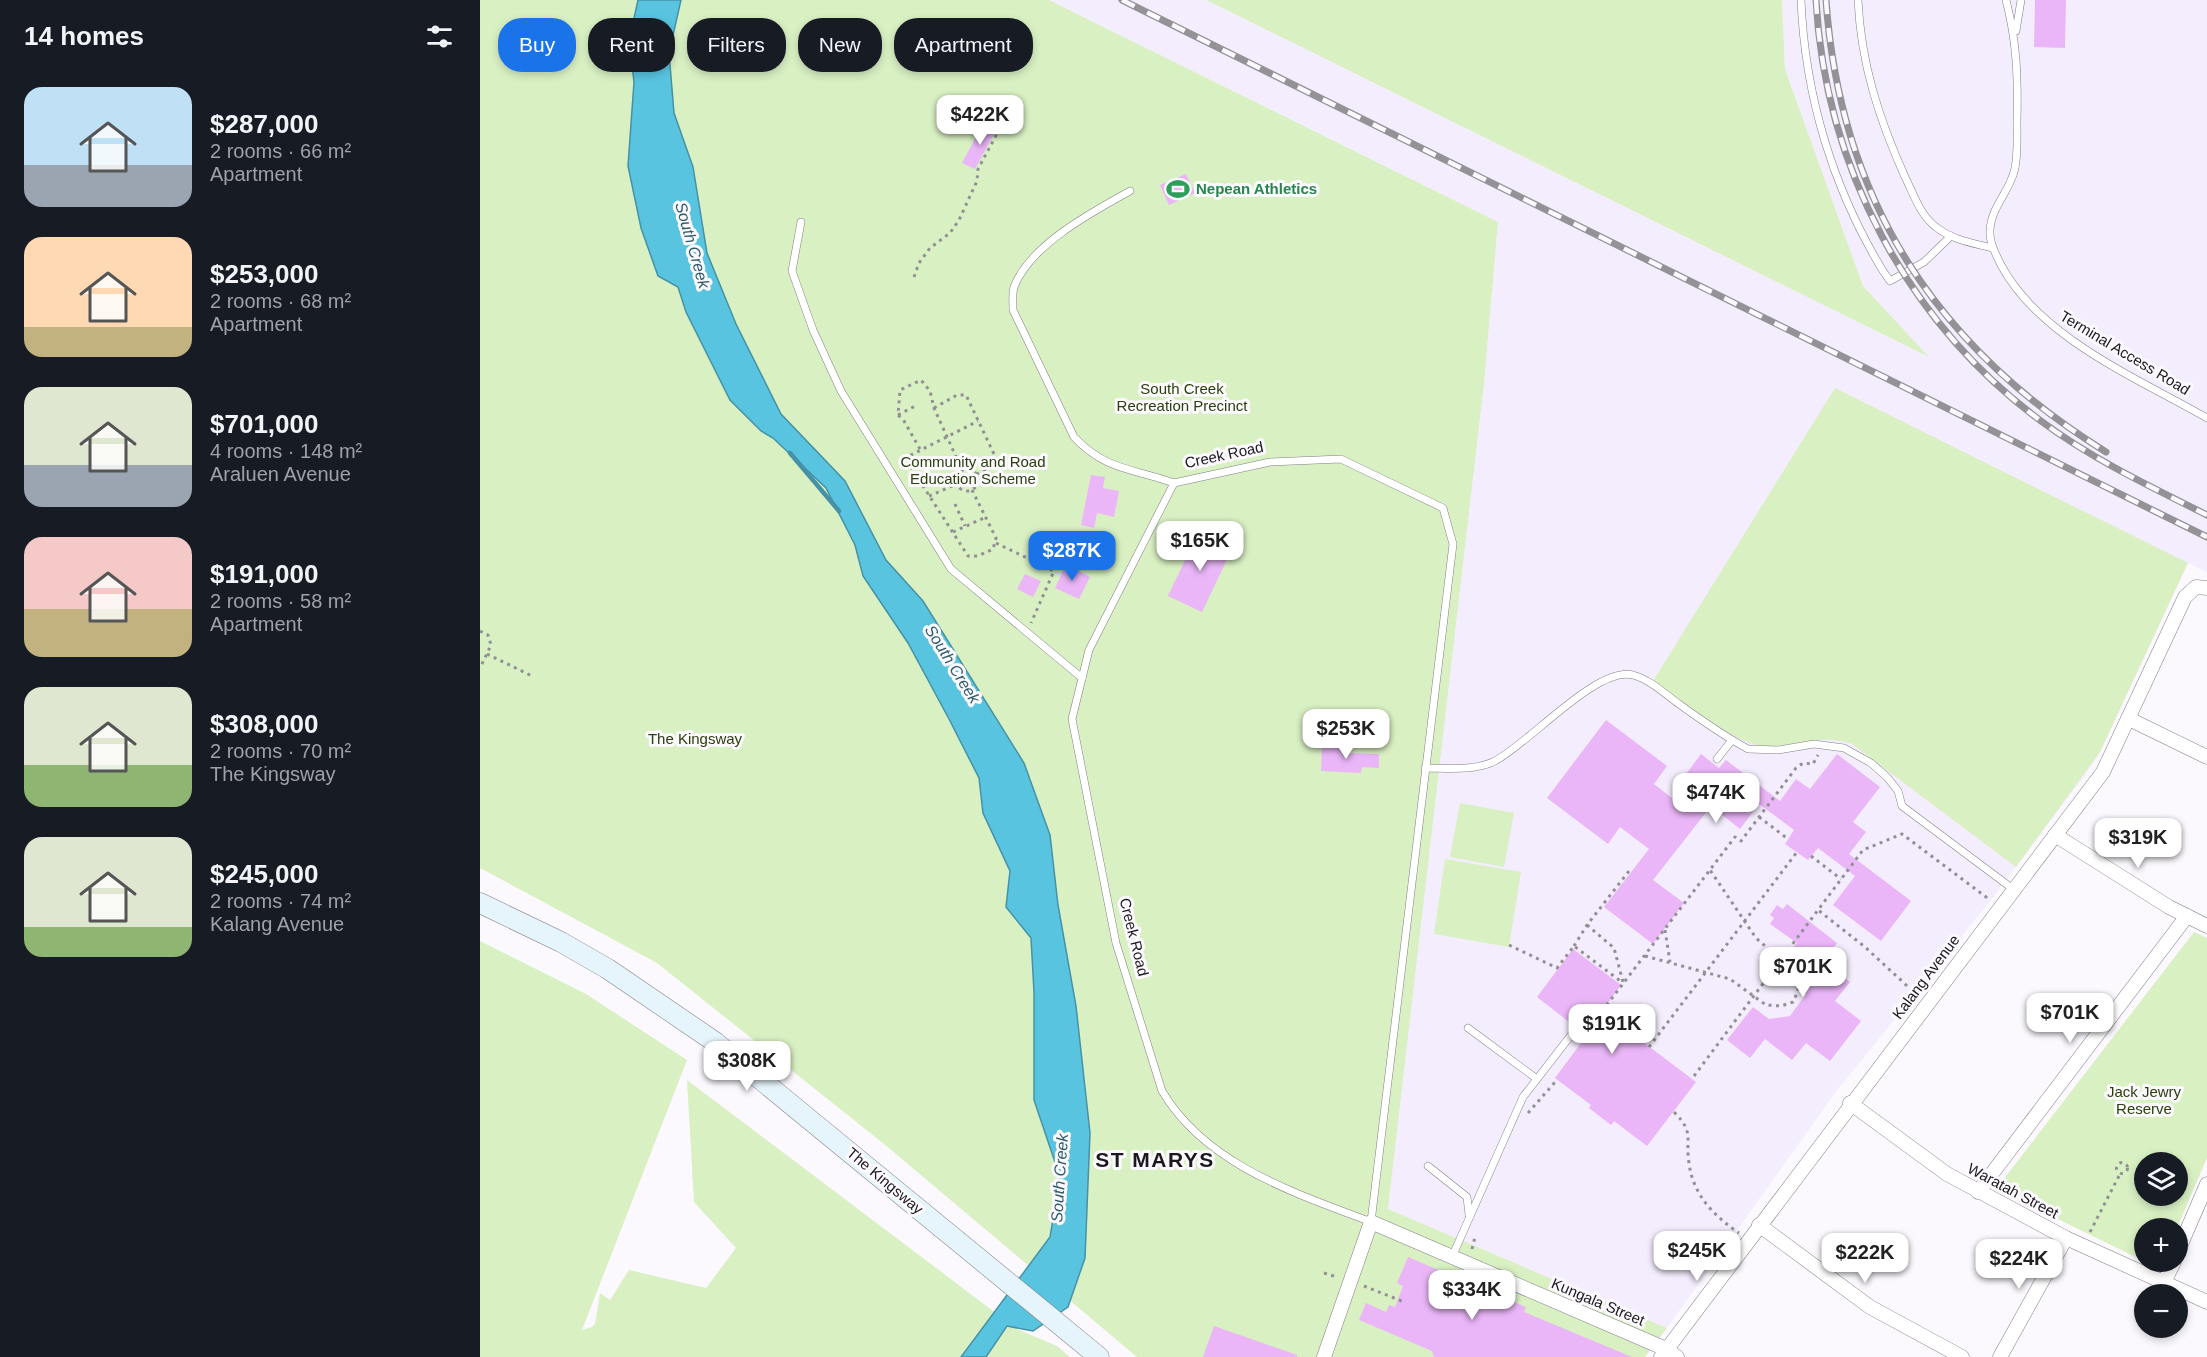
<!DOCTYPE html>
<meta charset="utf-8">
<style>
:root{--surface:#171b24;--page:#20242c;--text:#f1f3f6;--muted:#9ea1a6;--accent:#1a73e8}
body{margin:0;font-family:Helvetica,sans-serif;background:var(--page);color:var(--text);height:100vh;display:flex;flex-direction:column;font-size:22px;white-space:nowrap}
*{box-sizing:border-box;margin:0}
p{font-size:20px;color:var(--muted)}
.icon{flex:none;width:33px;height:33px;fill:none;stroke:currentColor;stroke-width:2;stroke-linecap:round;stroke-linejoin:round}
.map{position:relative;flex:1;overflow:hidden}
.panel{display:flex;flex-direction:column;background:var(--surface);width:480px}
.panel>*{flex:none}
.top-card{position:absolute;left:18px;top:18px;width:570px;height:54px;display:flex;gap:12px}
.tools{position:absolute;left:1654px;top:1152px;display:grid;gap:12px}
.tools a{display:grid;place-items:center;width:54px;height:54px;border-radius:50%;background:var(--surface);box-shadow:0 3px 9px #0003;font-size:30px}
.price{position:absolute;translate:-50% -51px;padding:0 14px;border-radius:12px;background:#fff;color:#222;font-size:20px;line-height:39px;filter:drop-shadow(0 2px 3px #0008)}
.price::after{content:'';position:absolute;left:50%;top:36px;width:18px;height:14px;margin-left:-9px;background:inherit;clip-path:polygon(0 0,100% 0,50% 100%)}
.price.on{background:var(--accent);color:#fff}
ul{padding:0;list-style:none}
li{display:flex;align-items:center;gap:18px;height:150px;padding:0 24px}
li span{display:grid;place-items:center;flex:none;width:168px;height:120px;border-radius:18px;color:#555}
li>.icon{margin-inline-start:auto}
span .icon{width:72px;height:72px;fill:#fffc;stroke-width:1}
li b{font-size:26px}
h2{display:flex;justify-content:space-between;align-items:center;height:72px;padding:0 24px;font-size:26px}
.pill{padding:0 21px;border-radius:24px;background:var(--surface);box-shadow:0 3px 9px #0003;font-size:21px;line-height:54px}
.pill.on{background:var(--accent);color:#fff}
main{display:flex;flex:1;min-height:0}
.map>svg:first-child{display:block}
.built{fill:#f4edfd}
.green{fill:#d9f0c3;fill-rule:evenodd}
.water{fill:#59c4e0;stroke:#4691a5;stroke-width:1.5}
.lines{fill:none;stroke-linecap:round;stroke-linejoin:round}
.stream{stroke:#4691a5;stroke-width:4.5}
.building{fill:#eab6f7}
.lane-casing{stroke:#817e85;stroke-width:8}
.street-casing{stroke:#817e85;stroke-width:15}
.secondary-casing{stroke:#817e85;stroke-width:21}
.path{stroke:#929094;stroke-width:3;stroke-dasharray:3 4.5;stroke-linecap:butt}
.lane{stroke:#fff;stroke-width:7}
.street{stroke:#fff;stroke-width:14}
.secondary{stroke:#e6f4fb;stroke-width:20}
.rail-casing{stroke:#949296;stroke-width:7}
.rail{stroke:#fbf9fe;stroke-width:4.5;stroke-dasharray:14;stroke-linecap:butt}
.labels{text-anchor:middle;stroke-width:6;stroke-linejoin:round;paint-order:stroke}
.leisure-label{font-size:15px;font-weight:bold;fill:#27864d;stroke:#fbf9fe;text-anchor:start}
.street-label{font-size:15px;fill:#1b191c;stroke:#fbf9fe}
.park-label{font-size:15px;fill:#2a400b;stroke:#fbf9fe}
.water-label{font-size:16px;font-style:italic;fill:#2e5b68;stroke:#fbf9fe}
.district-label{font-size:21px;font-weight:bold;letter-spacing:1.5px;fill:#1b191c;stroke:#fbf9fe}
</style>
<main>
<section class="panel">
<h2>14 homes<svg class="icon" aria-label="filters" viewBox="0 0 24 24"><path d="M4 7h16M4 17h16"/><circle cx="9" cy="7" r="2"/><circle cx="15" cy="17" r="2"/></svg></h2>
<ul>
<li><span style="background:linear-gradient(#bfe0f5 65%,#9aa5b1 0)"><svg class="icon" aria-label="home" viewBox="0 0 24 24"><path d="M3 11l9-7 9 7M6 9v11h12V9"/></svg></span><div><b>$287,000</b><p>2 rooms · 66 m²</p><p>Apartment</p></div></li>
<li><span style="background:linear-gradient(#ffd9b3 75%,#c2b280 0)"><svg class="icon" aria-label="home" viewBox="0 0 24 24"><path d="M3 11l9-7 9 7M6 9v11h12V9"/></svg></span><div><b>$253,000</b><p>2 rooms · 68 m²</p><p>Apartment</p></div></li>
<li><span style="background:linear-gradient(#dfe7d0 65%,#9aa5b1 0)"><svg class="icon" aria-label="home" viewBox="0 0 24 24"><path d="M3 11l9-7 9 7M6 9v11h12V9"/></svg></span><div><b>$701,000</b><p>4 rooms · 148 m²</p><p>Araluen Avenue</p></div></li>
<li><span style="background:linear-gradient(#f6c9c9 60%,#c2b280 0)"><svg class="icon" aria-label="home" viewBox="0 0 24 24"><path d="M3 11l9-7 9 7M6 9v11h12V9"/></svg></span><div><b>$191,000</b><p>2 rooms · 58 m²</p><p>Apartment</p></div></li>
<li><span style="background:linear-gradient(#dfe7d0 65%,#8fb573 0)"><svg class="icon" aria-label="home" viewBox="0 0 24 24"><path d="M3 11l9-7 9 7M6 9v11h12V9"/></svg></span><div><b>$308,000</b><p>2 rooms · 70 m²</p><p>The Kingsway</p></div></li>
<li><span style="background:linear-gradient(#dfe7d0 75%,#8fb573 0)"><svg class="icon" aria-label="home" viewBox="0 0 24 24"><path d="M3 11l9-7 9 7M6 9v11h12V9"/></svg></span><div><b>$245,000</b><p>2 rooms · 74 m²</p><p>Kalang Avenue</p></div></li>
</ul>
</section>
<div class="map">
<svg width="1727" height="1357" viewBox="0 0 1727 1357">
<rect width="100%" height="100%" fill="#fbf9fe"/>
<path class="built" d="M569 0H726L1447 356 1383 286 1305 69 1302 0H1727V572L1708 563 1620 752 1608 771 1511 900 1355 1093 1187 1328 908 1209 1004 384 1018 222Z"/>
<g class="green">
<path d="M0 0H569L1018 222 1004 384 908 1209 1187 1328 1165 1357H657L404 1144 177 963 0 868Z"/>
<path d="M726 0H1302L1305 69 1383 286 1449 357Z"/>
<path d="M1355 388 1708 563 1620 752 1536 867 1372 744C1338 733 1317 747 1285 746 1254 745 1200 699 1173 681Z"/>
<path d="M980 803 1034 813 1024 867 970 857Z"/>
<path d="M965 859 1041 872 1029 947 954 934Z"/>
<path d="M1714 932 1727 938V1158L1697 1228H1665V1262H1684L1680 1269 1516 1189ZM1698 1162V1196H1665V1162Z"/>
<path d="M0 941 106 994 207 1060 102 1330 112 1327 115 1324 120 1293 130 1300 149 1270 226 1288 256 1248 214 1202 207 1080 537 1329 577 1346 590 1357H0Z"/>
</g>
<path class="water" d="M158 0H201L189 53 194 113 213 167 227 253 256 324 301 414 365 481 406 560 443 601 544 763 570 835 578 905 596 1006 610 1133 605 1258 588 1307 553 1331 527 1326 506 1357H481L570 1237 580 1177 554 1100V992L551 938 526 907 530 871 503 813 499 778 469 719 428 643 383 576 375 545 346 488 293 438 281 431 250 400 206 312 198 287 178 276 161 228 148 166 154 82 149 41Z"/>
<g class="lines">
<path class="stream" d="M310 453 359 511"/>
</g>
<g class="building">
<path d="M1555 0H1586L1585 48 1554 47Z"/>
<path d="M504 122 517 129 495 169 482 163Z"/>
<path d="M706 174 715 193 689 205 680 185Z"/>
<path d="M611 475 625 477 623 488 639 491 634 517 617 513 614 528 601 525Z"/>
<path d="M718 533 752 549 722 612 688 596Z"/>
<path d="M586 565 610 577 599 599 575 588Z"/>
<path d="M545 574 561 581 553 597 537 589Z"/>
<path d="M1126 720 1187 766 1174 784 1197 802 1214 779 1206 774 1221 754 1239 768 1246 760 1300 801 1316 779 1330 789 1357 754 1400 787 1373 822 1386 832 1369 854 1431 901 1401 941 1353 905 1375 876 1338 848 1328 860 1305 844 1314 830 1279 804 1260 829 1231 806 1173 880 1204 903 1173 944 1124 907 1169 849 1140 827 1128 844 1067 798Z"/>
<path d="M842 745 866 746V753L899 754V768L882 767 881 773 841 771Z"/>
<path d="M1307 904 1357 943 1343 961 1370 982 1355 1001 1381 1021 1350 1061 1326 1043 1312 1060 1285 1039 1270 1058 1247 1040 1273 1007 1289 1019 1310 1016 1326 994 1323 970 1306 957 1317 943 1290 924 1294 918 1290 915 1297 905 1303 909Z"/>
<path d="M1093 949 1141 985 1122 1011 1216 1082 1167 1146 1134 1121 1131 1125 1109 1108 1111 1105 1075 1078 1107 1035 1098 1025H1093L1057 997Z"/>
<path d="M928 1257 1046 1307 1044 1312 1152 1357H954L952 1351 879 1320 886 1303 906 1312 909 1305 915 1307 923 1286 917 1283Z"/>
<path d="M734 1326 817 1355V1357H723Z"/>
</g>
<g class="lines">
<g class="lane-casing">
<g id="lane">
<path d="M1321 0C1325 96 1353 189 1403 271L1410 281 1444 262 1471 236"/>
<path d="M1378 0C1381 64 1399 119 1425 177 1434 195 1440 215 1456 227 1472 240 1493 243 1512 248"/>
<path d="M1526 0C1537 43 1538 77 1537 122 1537 137 1538 153 1535 168 1531 190 1511 207 1510 230 1509 243 1516 254 1521 265 1560 338 1657 378 1727 418"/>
<path d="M1536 31 1541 0"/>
<path d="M650 191C612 212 550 245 534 287 532 294 533 303 533 310L594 437C626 471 653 468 694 483"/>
<path d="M321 222 312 271 333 330 361 391 471 569 602 678"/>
<path d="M861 459 963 508 973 544 891 1222C815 1193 726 1165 682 1091L636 943 592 719 609 650 694 483 790 462Z"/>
<path d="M1237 759 1252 740"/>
<path d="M945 768C967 768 992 771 1013 762 1048 745 1116 666 1153 675 1171 680 1185 694 1199 704 1221 720 1244 736 1268 749L1298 750 1334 744 1364 748 1391 763 1407 777 1418 791 1422 806 1533 889"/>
<path d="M988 1028 1057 1079"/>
<path d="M948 1166 987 1197 989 1215"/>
<path d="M972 1257 1043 1097 1095 1030"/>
</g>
</g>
<g class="street-casing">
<g id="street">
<path d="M1649 719 1727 757"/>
<path d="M1575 835 1689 907 1727 926"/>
<path d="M1370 1103 1467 1174 1586 1238 1727 1302"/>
<path d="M1498 1192 1707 916"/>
<path d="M1279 1225 1390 1307 1482 1357"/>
<path d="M1698 1251 1727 1184"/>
<path d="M1684 1282 1694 1262"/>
<path d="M844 1357 891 1222 1186 1349 1197 1357"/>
<path d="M1181 1357 1623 772 1705 597 1716 587 1727 588"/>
<path d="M1520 1357 1586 1238"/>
</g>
</g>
<g class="secondary-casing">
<path id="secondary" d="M0 903 81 942 128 969 235 1042 619 1357"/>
</g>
<g class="path">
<path d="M434 277 439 263 450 248 470 233 479 220 497 181 498 169 519 130"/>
<path d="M454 408 477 395H486L514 454 511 467 497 474"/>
<path d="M418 415 435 406"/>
<path d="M440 449 424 421 418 415 420 390 441 380 450 391 454 408 482 470"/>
<circle cx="487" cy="480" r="11"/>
<path d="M492 490 516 538 513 549 498 556H488L432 469 429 456 498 421"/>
<path d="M449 496 477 484"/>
<path d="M475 504 485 526"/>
<path d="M473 532 506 517"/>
<path d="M516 543 574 571 551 623"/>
<path d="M0 631 8 635 11 645 0 668"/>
<path d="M7 654 52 676"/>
<path d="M1279 817 1308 839"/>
<path d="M1331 856 1361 879"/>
<path d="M1107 925 1134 948 1143 982"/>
<path d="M1185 930 1190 962"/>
<path d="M1029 945 1077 968 1094 946 1143 983"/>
<path d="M1094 946 1107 925 1149 871"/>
<path d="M1165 956 1250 979 1286 1005 1301 1006 1313 1002 1318 991V975L1276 938 1230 870"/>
<path d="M1438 996 1385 947 1338 910 1383 850 1422 834 1510 900"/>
<path d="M1113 1023 1255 837 1261 841 1316 768 1323 763 1333 764 1338 755"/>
<path d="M1169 1047 1317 852"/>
<path d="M1214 1076 1338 910"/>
<path d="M1194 1112C1215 1133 1205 1138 1209 1163 1213 1195 1234 1216 1259 1233"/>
<path d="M1048 1113 1076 1081"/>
<circle cx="1642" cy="1168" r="5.5"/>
<path d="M1610 1232 1640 1174"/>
<path d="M992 1249 995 1237"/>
<path d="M844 1273 857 1277"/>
<path d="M884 1286 924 1302"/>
</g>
<use href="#lane" class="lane"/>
<use href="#street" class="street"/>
<use href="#secondary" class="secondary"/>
<g class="rail-casing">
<g id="rail">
<path d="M642 0 1727 537"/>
<path d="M1336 0C1345 166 1427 322 1561 421 1612 459 1671 487 1727 515"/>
<path d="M1346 0C1360 200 1456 347 1626 452"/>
</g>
</g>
<use href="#rail" class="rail"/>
</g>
<defs>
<g id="stadium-bare" transform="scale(1.8)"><path d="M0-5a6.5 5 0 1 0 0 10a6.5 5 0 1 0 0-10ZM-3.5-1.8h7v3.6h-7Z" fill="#2e9e5b" stroke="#fbf9fe" stroke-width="2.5" paint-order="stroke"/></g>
</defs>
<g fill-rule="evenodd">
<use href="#stadium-bare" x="698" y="189"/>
</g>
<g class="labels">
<g class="leisure-label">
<text x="716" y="194">Nepean Athletics</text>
</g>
<g class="street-label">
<text transform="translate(1645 353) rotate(31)" y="5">Terminal Access Road</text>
<text transform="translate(744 455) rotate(-12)" y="5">Creek Road</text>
<text transform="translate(654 937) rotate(76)" y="5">Creek Road</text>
<text transform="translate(1446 977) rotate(-53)" y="5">Kalang Avenue</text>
<text transform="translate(405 1181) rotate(40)" y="5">The Kingsway</text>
<text transform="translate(1533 1191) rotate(28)" y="5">Waratah Street</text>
<text transform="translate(1118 1302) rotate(23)" y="5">Kungala Street</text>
</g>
<g class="park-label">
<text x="702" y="394">South Creek<tspan x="702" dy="17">Recreation Precinct</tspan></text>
<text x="493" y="467">Community and Road<tspan x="493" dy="17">Education Scheme</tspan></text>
<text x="215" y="744">The Kingsway</text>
<text x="1664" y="1097">Jack Jewry<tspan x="1664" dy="17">Reserve</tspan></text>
</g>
<g class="water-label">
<text transform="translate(213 245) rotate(74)" y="6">South Creek</text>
<text transform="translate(473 664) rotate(58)" y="6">South Creek</text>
<text transform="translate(579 1178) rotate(-86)" y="6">South Creek</text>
</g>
<g class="district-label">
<text x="675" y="1167">ST MARYS</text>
</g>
</g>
</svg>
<div class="tools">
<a><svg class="icon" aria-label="layers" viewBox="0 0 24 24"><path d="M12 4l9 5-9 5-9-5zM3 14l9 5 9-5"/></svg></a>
<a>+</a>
<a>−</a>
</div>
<b class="price" style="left:500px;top:146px">$422K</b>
<b class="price" style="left:720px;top:572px">$165K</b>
<b class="price on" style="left:592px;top:582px">$287K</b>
<b class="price" style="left:866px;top:760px">$253K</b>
<b class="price" style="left:1236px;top:824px">$474K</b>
<b class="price" style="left:1658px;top:869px">$319K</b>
<b class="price" style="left:1323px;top:998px">$701K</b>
<b class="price" style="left:1590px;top:1044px">$701K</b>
<b class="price" style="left:1132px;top:1055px">$191K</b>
<b class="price" style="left:267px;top:1092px">$308K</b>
<b class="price" style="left:1217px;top:1282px">$245K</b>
<b class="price" style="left:1385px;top:1284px">$222K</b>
<b class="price" style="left:1539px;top:1290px">$224K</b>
<b class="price" style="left:992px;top:1321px">$334K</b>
<div class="top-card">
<a class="pill on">Buy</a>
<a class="pill">Rent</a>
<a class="pill">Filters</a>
<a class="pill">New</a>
<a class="pill">Apartment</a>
</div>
</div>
</main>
